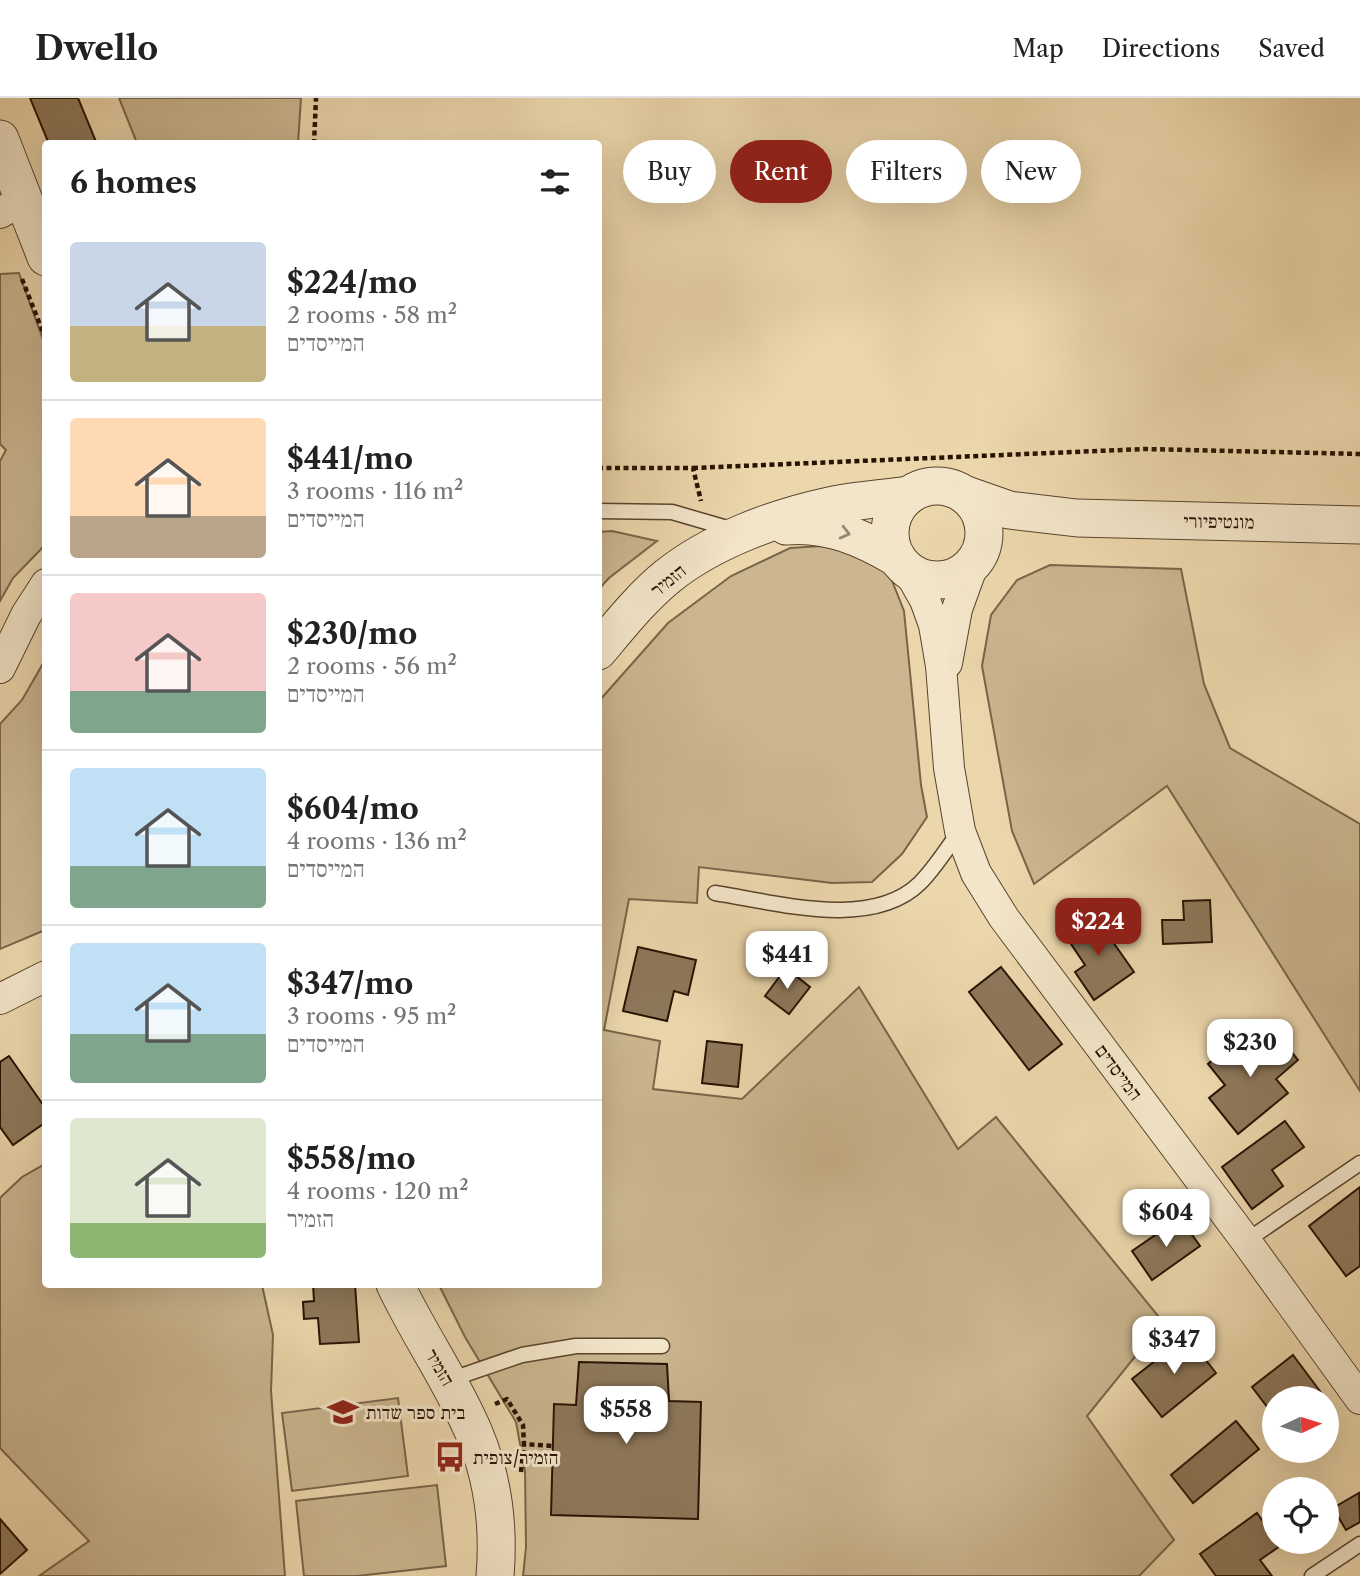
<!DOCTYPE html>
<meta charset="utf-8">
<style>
:root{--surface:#fff;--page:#f6f6f6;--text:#222;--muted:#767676;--line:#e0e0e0;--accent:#8f2418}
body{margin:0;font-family:"Libre Caslon Text","Frank Ruhl Libre",serif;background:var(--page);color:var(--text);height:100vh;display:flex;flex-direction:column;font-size:26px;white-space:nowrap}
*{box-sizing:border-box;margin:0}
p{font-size:23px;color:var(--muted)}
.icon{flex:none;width:38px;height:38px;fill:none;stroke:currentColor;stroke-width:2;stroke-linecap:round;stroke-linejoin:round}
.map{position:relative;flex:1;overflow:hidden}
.side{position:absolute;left:42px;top:42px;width:560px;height:1148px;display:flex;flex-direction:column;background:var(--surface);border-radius:7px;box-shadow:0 7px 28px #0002}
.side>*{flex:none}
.guide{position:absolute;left:623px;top:42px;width:632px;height:63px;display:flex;gap:14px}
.needle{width:46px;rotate:86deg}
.fabs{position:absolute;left:1262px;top:1288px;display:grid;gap:14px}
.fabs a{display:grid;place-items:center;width:77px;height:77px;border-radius:50%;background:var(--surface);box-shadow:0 7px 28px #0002;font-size:35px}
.price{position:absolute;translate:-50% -60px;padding:0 16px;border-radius:14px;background:#fff;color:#222;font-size:23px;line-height:46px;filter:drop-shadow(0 2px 4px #0008)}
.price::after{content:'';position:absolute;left:50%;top:42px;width:21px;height:16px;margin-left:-10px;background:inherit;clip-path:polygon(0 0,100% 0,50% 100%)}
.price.on{background:var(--accent);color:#fff}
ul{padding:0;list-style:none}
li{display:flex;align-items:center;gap:21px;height:175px;padding:0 28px}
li+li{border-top:2px solid var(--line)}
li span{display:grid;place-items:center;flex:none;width:196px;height:140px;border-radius:7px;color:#555}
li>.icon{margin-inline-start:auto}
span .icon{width:84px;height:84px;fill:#fffc;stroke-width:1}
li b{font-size:30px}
h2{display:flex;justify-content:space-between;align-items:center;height:84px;padding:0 28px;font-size:30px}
.tag{padding:0 24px;border-radius:32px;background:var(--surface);box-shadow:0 7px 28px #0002;font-size:24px;line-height:63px}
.tag.on{background:var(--accent);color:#fff}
header{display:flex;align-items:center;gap:42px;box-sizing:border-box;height:98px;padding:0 35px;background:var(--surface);border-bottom:2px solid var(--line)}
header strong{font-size:33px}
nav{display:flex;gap:38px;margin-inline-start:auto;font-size:24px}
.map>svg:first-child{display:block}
.green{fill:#cbb68f;stroke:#7a6449;stroke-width:2}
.building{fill:#8e785b;stroke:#281203;stroke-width:2}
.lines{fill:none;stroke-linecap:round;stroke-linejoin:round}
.service-casing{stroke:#59432d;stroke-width:17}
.minor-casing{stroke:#59432d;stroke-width:32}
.tertiary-casing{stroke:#59432d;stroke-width:39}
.path{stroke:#281203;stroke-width:4.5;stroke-dasharray:5 3.5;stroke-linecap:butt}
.service{stroke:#f3e5c9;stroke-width:14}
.minor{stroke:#f3e5c9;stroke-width:30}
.tertiary{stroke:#f3e5c9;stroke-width:37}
.oneway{stroke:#988670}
.labels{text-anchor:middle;stroke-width:6;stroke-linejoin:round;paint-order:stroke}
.street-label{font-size:19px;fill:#281203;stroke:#f3e5c9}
.poi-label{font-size:19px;fill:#281203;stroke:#f3e5c9;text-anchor:start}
</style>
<header>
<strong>Dwello</strong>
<nav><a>Map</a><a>Directions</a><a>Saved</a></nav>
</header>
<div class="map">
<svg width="1360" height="1478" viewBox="0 0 1360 1478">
<rect width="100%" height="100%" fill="#ecd7ac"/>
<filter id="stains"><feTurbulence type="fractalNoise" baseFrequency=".00286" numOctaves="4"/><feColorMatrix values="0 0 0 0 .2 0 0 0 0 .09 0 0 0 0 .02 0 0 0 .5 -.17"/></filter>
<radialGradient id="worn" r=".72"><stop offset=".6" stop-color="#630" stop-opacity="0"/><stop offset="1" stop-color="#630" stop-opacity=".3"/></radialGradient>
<g class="green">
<path d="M119 0H301L298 45H137Z"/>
<path d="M19 175 45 247V447L13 480 0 503V363L6 352 0 346V176Z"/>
<path d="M612 433 657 443 609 480 599 491V434Z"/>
<path d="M821 448 860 452 889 475 904 513 921 687 927 719 902 756 872 784 832 785 699 769 697 805 629 801 604 932 660 943 653 991 742 1001 859 889 958 1051 996 1019 1163 1224 1087 1318 1174 1442 1139 1478H523L526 1449 525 1373 516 1324 465 1239 439 1187 598 1186 599 603 668 525 731 478 790 450Z"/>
<path d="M1050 467 1181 471 1204 586 1230 650 1360 726V993L1167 688 1034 786 1012 733 982 568 991 517 1017 482Z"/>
<path d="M45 562V832L0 851V626L22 602Z"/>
<path d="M45 1066 46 1186 262 1187 273 1237 271 1293 285 1478H39L89 1443 0 1350V1100L22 1079Z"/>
<path d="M398 1300 408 1378 292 1393 282 1315Z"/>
<path d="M437 1387 446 1468 357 1478H304L296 1403Z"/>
</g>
<g class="building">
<path d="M30 0H78L97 46H49Z"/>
<path d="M1210 802 1212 844 1163 846 1162 822H1184L1183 803Z"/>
<path d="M1094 817 1134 874 1094 902 1075 874 1085 867 1065 837Z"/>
<path d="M638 849 696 862 688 897 674 893 667 923 623 913Z"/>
<path d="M1001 869 1062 946 1029 972 969 894Z"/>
<path d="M786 870 810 889 789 916 765 898Z"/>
<path d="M1274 933 1298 962 1276 981 1288 995 1238 1036 1209 1000 1225 987 1208 966 1242 937 1253 950Z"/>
<path d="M707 943 742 947 738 989 702 985Z"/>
<path d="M9 958 46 1011V1024L13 1047 0 1029V964Z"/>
<path d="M1285 1023 1304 1049 1272 1072 1283 1088 1252 1111 1222 1069Z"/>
<path d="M1360 1089V1168L1346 1178 1309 1128Z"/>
<path d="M1180 1120 1200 1148 1152 1182 1132 1153Z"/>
<path d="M313 1186H355L359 1244 320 1246 318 1220 304 1221 303 1204 314 1203Z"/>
<path d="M1187 1238 1216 1275 1162 1319 1132 1281Z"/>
<path d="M1293 1257 1325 1300H1274V1318L1252 1289Z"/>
<path d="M579 1264 667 1266 669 1303 701 1304 698 1421 551 1417 554 1306 576 1307Z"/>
<path d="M1236 1323 1259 1351 1193 1405 1171 1377Z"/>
<path d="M1359 1395 1360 1424 1346 1432 1333 1410Z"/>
<path d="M1257 1415 1274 1439V1444H1277L1280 1448 1260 1462 1272 1478H1216L1200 1456Z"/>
<path d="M0 1421 27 1452 0 1476Z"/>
</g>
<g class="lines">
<g class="service-casing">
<g id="service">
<path d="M598 413 672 414 734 432"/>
<path d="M715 795C775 804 871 833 920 785 935 770 947 750 960 733"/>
<path d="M1246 1143 1360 1065"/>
<path d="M449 1282 522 1257 576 1248H662"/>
<path d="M1312 1478 1360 1446"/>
</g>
</g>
<g class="minor-casing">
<g id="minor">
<path d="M0 115 23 102"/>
<path d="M908 472 925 502 934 527 941 568 949 670 960 733 976 775 1004 820 1246 1143 1360 1301"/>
<path d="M947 565 957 511 974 464"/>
<path d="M0 570 26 517 46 486"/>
<path d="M0 901 46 878"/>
</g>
</g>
<g class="tertiary-casing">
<g id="tertiary">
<path d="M0 41 46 159"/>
<circle cx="937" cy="435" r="47"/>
<path d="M966 397 1009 412 1077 420 1360 427"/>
<path d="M786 428C827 424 863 440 897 460"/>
<path d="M598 553C620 527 642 499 668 478 712 443 774 420 829 408 855 402 882 401 909 397"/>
<path d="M395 1186C419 1237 452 1283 474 1335 493 1380 499 1430 495 1478"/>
</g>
</g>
<g class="path">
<path d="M314 46 316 0"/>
<path d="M22 181 46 242"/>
<path d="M598 370H693L701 403"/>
<path d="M693 370 1145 351 1360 356"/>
<path d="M495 1306 507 1301 523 1327 524 1346 553 1348"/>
<path d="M521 1374 524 1346"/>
</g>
<use href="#service" class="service"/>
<use href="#minor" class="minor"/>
<use href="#tertiary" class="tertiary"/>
</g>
<defs><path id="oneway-chevron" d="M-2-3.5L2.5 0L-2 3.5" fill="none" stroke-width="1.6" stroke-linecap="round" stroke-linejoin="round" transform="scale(1.75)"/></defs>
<use class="oneway" href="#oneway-chevron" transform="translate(845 435) rotate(14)"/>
<defs>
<g id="school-bare" transform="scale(2.415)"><path d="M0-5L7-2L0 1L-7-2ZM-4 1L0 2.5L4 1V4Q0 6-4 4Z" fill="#8f2418" stroke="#f3e5c9" stroke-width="2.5" paint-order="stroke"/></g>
<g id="bus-bare" transform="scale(2.415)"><path d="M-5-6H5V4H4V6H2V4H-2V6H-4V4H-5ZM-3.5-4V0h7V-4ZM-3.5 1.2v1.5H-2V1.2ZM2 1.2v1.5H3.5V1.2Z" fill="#8f2418" stroke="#f3e5c9" stroke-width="2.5" paint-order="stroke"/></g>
</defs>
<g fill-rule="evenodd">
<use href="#school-bare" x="343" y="1314"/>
<use href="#bus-bare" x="450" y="1359"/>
</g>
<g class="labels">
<g class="street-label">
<text transform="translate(1219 423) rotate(1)" y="7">מונטיפיורי</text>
<text transform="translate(668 482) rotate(-39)" y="7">הזמיר</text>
<text transform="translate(1119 974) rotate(53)" y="7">המייסדים</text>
<text transform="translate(440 1269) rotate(60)" y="7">הזמיר</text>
</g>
<g class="poi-label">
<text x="366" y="1321">בית ספר שדות</text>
<text x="473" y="1366">הזמיר/צופית</text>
</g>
</g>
<rect width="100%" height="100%" filter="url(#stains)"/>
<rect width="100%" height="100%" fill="url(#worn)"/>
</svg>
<div class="fabs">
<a><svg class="needle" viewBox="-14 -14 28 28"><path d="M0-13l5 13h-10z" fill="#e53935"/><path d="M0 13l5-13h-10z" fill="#767676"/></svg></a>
<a><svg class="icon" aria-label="locate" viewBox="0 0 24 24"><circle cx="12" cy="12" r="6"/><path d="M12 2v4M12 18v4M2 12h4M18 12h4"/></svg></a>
</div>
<b class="price on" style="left:1098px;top:860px">$224</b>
<b class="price" style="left:787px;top:893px">$441</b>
<b class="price" style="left:1250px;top:981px">$230</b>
<b class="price" style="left:1166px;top:1151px">$604</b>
<b class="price" style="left:1174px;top:1278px">$347</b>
<b class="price" style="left:626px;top:1348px">$558</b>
<div class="guide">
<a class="tag">Buy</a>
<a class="tag on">Rent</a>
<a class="tag">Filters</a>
<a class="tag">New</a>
</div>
<section class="side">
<h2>6 homes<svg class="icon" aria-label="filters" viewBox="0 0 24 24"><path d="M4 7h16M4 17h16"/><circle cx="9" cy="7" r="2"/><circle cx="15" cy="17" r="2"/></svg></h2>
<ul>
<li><span style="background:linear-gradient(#c9d6e8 60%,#c2b280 0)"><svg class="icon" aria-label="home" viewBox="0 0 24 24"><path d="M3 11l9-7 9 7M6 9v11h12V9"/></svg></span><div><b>$224/mo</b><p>2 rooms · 58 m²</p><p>המייסדים</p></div></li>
<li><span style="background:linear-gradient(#ffd9b3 70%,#b9a48a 0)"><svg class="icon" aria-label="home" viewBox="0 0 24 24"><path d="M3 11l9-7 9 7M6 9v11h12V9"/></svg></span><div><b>$441/mo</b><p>3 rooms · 116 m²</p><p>המייסדים</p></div></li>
<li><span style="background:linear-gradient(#f6c9c9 70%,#7fa58c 0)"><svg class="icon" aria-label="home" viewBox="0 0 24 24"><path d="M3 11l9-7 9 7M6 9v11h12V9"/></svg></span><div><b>$230/mo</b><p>2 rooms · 56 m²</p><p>המייסדים</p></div></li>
<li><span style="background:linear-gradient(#bfe0f5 70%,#7fa58c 0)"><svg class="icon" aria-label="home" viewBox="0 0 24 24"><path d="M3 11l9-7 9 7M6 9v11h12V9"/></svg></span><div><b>$604/mo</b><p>4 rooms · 136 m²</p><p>המייסדים</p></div></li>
<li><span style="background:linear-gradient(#bfe0f5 65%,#7fa58c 0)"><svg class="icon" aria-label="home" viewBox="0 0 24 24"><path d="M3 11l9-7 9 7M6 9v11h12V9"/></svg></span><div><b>$347/mo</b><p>3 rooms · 95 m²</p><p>המייסדים</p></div></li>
<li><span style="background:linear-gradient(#dfe7d0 75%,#8fb573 0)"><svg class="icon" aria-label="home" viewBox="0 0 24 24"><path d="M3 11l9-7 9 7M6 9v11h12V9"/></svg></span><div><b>$558/mo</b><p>4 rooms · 120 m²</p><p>הזמיר</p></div></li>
</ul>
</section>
</div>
